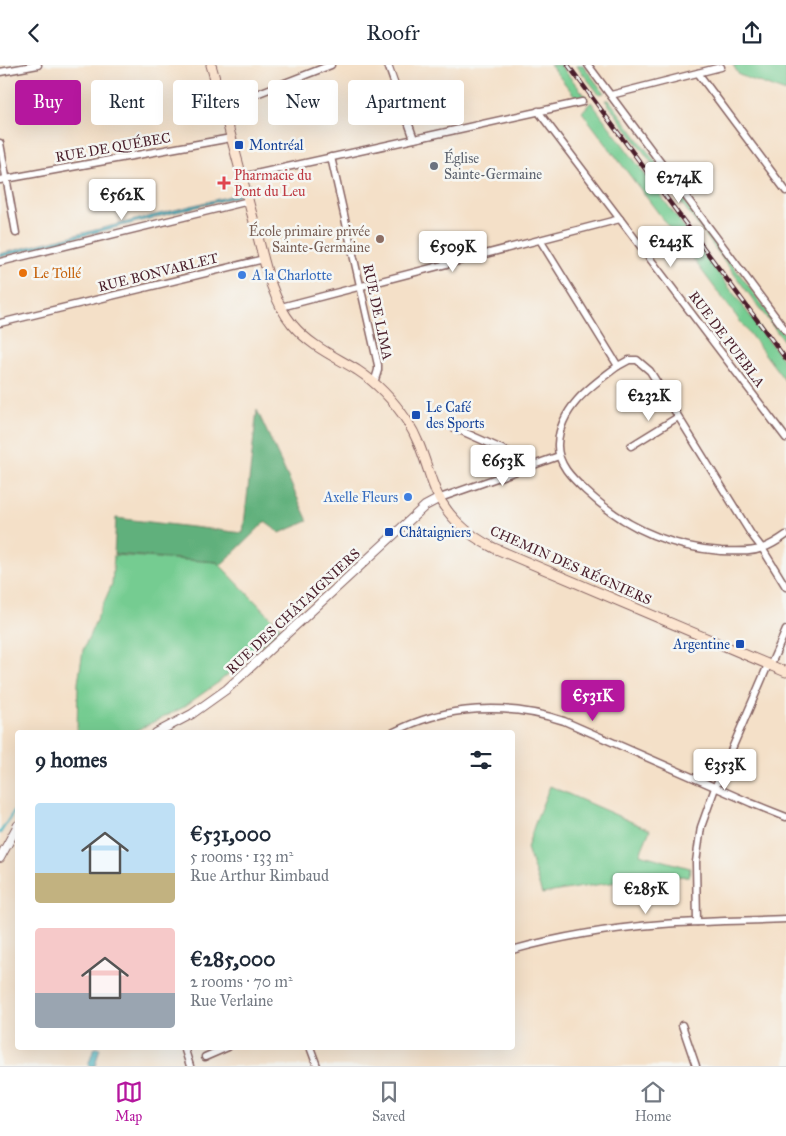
<!DOCTYPE html>
<meta charset="utf-8">
<style>
:root{--surface:#fff;--page:#f6f6f7;--text:#1f2937;--muted:#747a83;--line:#e0e1e3;--accent:#b5179e}
body{margin:0;font-family:"IM FELL Great Primer",serif;background:var(--page);color:var(--text);height:100vh;display:flex;flex-direction:column;font-size:19px;white-space:nowrap}
*{box-sizing:border-box;margin:0}
p{font-size:16px;color:var(--muted)}
.icon{flex:none;width:28px;height:28px;fill:none;stroke:currentColor;stroke-width:2;stroke-linecap:round;stroke-linejoin:round}
.map{position:relative;flex:1;overflow:hidden}
.details{position:absolute;left:15px;top:665px;width:500px;height:320px;display:flex;flex-direction:column;background:var(--surface);border-radius:5px;box-shadow:0 5px 20px #0002}
.details>*{flex:none}
.guide{position:absolute;left:15px;top:15px;width:500px;height:45px;display:flex;gap:10px}
.price{position:absolute;translate:-50% -42px;padding:0 11px;border-radius:5px;background:#fff;color:#222;font-size:16px;line-height:32px;filter:drop-shadow(0 1px 2px #0008)}
.price::after{content:'';position:absolute;left:50%;top:30px;width:15px;height:11px;margin-left:-8px;background:inherit;clip-path:polygon(0 0,100% 0,50% 100%)}
.price.active{background:var(--accent);color:#fff}
ul{padding:0;list-style:none}
li{display:flex;align-items:center;gap:15px;height:125px;padding:0 20px}
li span{display:grid;place-items:center;flex:none;width:140px;height:100px;border-radius:5px;color:#555}
li>.icon{margin-inline-start:auto}
span .icon{width:60px;height:60px;fill:#fffc;stroke-width:1}
li b{font-size:21px}
h2{display:flex;justify-content:space-between;align-items:center;height:60px;padding:0 20px;font-size:21px}
.tag{padding:0 18px;border-radius:5px;background:var(--surface);box-shadow:0 5px 20px #0002;font-size:18px;line-height:45px}
.tag.active{background:var(--accent);color:#fff}
header{display:flex;justify-content:space-between;align-items:center;height:65px;padding:0 20px;background:var(--surface);font-size:22px;font-weight:600}
.tab-bar{display:flex;justify-content:space-around;align-items:center;height:70px;border-top:1px solid var(--line);background:var(--surface);font-size:14px;color:var(--muted)}
.tab-bar a{display:grid;justify-items:center;gap:2px}
.tab-bar .active{color:var(--accent)}
.map>svg:first-child{display:block}
.green{fill:#75cc91;stroke:#60765e}
.forest{fill:#60b07b;stroke:#556853}
.water{fill:#45b4c0;stroke:#486a76}
.lines{fill:none;stroke-linecap:round;stroke-linejoin:round}
.stream{stroke:#45b4c0;stroke-width:2.5}
.minor-casing{stroke:#866362;stroke-width:9}
.tertiary-casing{stroke:#866362;stroke-width:10}
.secondary-casing{stroke:#866362;stroke-width:11}
.minor{stroke:#fff;stroke-width:6}
.tertiary{stroke:#fff;stroke-width:8}
.secondary{stroke:#fce5d0;stroke-width:9}
.rail-casing{stroke:#4a1f2b;stroke-width:4.5}
.rail{stroke:#f6f6f2;stroke-width:2.5;stroke-dasharray:8;stroke-linecap:butt}
.transit-dot{fill:#1a4fb4;stroke:#f6f6f2;stroke-width:2}
.worship-dot{fill:#6b7280;stroke:#f6f6f2;stroke-width:2}
.health-dot{fill:#e0444e;stroke:#f6f6f2;stroke-width:2}
.education-dot{fill:#8d6e63;stroke:#f6f6f2;stroke-width:2}
.food-dot{fill:#e8710a;stroke:#f6f6f2;stroke-width:2}
.shop-dot{fill:#3f7fe0;stroke:#f6f6f2;stroke-width:2}
.labels{text-anchor:middle;stroke-width:5;stroke-linejoin:round;paint-order:stroke}
.transit-label{font-size:14px;fill:#164399;stroke:#f6f6f2;text-anchor:start}
.street-label{font-size:14px;fill:#4a1f2b;stroke:#f6f6f2}
.worship-label{font-size:14px;fill:#5b616d;stroke:#f6f6f2;text-anchor:start}
.health-label{font-size:14px;fill:#be3a42;stroke:#f6f6f2;text-anchor:start}
.education-label{font-size:14px;fill:#785e54;stroke:#f6f6f2;text-anchor:end}
.food-label{font-size:14px;fill:#c56008;stroke:#f6f6f2;text-anchor:start}
.shop-label{font-size:14px;fill:#366cbe;stroke:#f6f6f2;text-anchor:start}
</style>
<header><svg class="icon" aria-label="back" viewBox="0 0 24 24"><path d="M15 5l-7 7 7 7"/></svg>Roofr<svg class="icon" aria-label="share" viewBox="0 0 24 24"><path d="M12 15V3M7 8l5-5 5 5M5 13v7h14v-7"/></svg></header>
<div class="map">
<svg width="786" height="1001" viewBox="0 0 786 1001">
<rect width="100%" height="100%" fill="#f6f6f2"/>
<filter id="ink" filterUnits="userSpaceOnUse"><feTurbulence type="fractalNoise" baseFrequency=".02" numOctaves="2"/><feDisplacementMap in="SourceGraphic" scale="10" xChannelSelector="R" yChannelSelector="G"/><feConvolveMatrix kernelMatrix="1 2 1 2 8 2 1 2 1" color-interpolation-filters="sRGB"/></filter>
<filter id="wash" filterUnits="userSpaceOnUse"><feTurbulence type="fractalNoise" baseFrequency=".0096" numOctaves="4" result="noise"/><feDisplacementMap in="SourceGraphic" scale="20" xChannelSelector="R" yChannelSelector="G"/><feGaussianBlur stdDeviation="1.12" result="paint"/><feColorMatrix in="noise" values="0 0 0 0 0 0 0 0 0 0 0 0 0 0 0 0 0 1.4 0 .05"/><feComposite in="paint" operator="in"/></filter>
<g filter="url(#wash)">
<rect width="100%" height="100%" fill="#f4e0c8"/>
<g class="green">
<path d="M550 0H560L588 34 574 30Z"/>
<path d="M576 0H583L604 28 599 29Z"/>
<path d="M733 0H786V27L739 10Z"/>
<path d="M605 35H609L786 271V279Z"/>
<path d="M591 37 786 299V317L582 47Z"/>
<path d="M114 490 217 497 281 563 219 617 182 643 133 667 77 668 78 618 83 585 112 519Z"/>
<path d="M550 721 650 765 640 789 690 803 689 811C639 813 590 820 542 829L527 783 536 755Z"/>
</g>
<path class="forest" d="M257 345 308 456 280 468 265 457 220 501 217 497 114 489 116 453 243 468Z"/>
<g class="water">
<path d="M238 129 239 131 0 192V189Z"/>
<path d="M94 983H100L95 1001H88Z"/>
</g>
<g class="lines">
<path class="stream" d="M0 768 18 740"/>
</g>
</g>
<g filter="url(#ink)">
<g class="lines">
<g class="minor-casing">
<g id="minor">
<path d="M388 0 414 74"/>
<path d="M588 0 786 266"/>
<path d="M0 7 38 0"/>
<path d="M698 8 786 126"/>
<path d="M611 30 721 2"/>
<path d="M223 42 331 0"/>
<path d="M538 46 786 373"/>
<path d="M0 78 16 168"/>
<path d="M331 92 378 300V305L374 318"/>
<path d="M242 112 582 37"/>
<path d="M0 115 231 73"/>
<path d="M540 175 618 301 629 295H637L650 306 751 469 762 483 786 522"/>
<path d="M0 197 249 136"/>
<path d="M281 242 620 154"/>
<path d="M0 258 264 194"/>
<path d="M618 301C591 321 560 342 558 379 557 399 572 413 586 426 624 462 669 482 721 486 735 486 750 488 763 483 771 480 779 475 786 470"/>
<path d="M448 360 511 388 515 392 519 405"/>
<path d="M631 381 678 352"/>
<path d="M440 433 559 391"/>
<path d="M770 601 786 565"/>
<path d="M392 668C445 640 508 637 564 656L751 738 786 752"/>
<path d="M697 857 696 797 701 762 715 723 768 600"/>
<path d="M512 885C562 871 613 863 663 859 704 856 745 856 786 854"/>
<path d="M682 960 696 1001"/>
<path d="M184 982 190 1001"/>
<path d="M310 982 317 1001"/>
<path d="M205 992 228 982"/>
</g>
</g>
<g class="tertiary-casing">
<g id="tertiary">
<path d="M156 668 192 649 227 624 425 441 440 433"/>
<path d="M0 793 18 760"/>
</g>
</g>
<g class="secondary-casing">
<path id="secondary" d="M211 0C226 51 239 102 253 153 263 188 269 231 292 259 310 281 334 291 357 305 377 318 394 336 407 356 420 376 425 397 433 419 443 448 467 470 494 483L786 607"/>
</g>
<use href="#minor" class="minor"/>
<use href="#tertiary" class="tertiary"/>
<use href="#secondary" class="secondary"/>
<g class="rail-casing">
<path id="rail" d="M568 0 786 294"/>
</g>
<use href="#rail" class="rail"/>
</g>
</g>
<g class="transit-dot">
<rect x="234" y="75" width="10" height="10" rx="2.5"/>
<rect x="411" y="345" width="10" height="10" rx="2.5"/>
<rect x="384" y="462" width="10" height="10" rx="2.5"/>
<rect x="735" y="574" width="10" height="10" rx="2.5"/>
</g>
<circle class="worship-dot" cx="434" cy="101" r="5"/>
<path class="health-dot" d="M221.5 110.5h5v5h5v5h-5v5h-5v-5h-5v-5h5z"/>
<circle class="education-dot" cx="380" cy="174" r="5"/>
<circle class="food-dot" cx="23" cy="208" r="5"/>
<g class="shop-dot">
<circle cx="242" cy="210" r="5"/>
<circle cx="408" cy="432" r="5"/>
</g>
<g class="labels">
<g class="transit-label">
<text x="249" y="85">Montréal</text>
<text x="426" y="347">Le Café<tspan x="426" dy="16">des Sports</tspan></text>
<text x="399" y="472">Châtaigniers</text>
<text x="730" y="584" text-anchor="end">Argentine</text>
</g>
<g class="street-label">
<text transform="translate(113 82) rotate(-10)" y="5">RUE DE QUÉBEC</text>
<text transform="translate(158 207) rotate(-14)" y="5">RUE BONVARLET</text>
<text transform="translate(378 247) rotate(78)" y="5">RUE DE LIMA</text>
<text transform="translate(727 274) rotate(53)" y="5">RUE DE PUEBLA</text>
<text transform="translate(571 500) rotate(24)" y="5">CHEMIN DES RÉGNIERS</text>
<text transform="translate(293 546) rotate(-43)" y="5">RUE DES CHÂTAIGNIERS</text>
</g>
<g class="worship-label">
<text x="444" y="98">Église<tspan x="444" dy="16">Sainte-Germaine</tspan></text>
</g>
<g class="health-label">
<text x="234" y="115">Pharmacie du<tspan x="234" dy="16">Pont du Leu</tspan></text>
</g>
<g class="education-label">
<text x="370" y="171">École primaire privée<tspan x="370" dy="16">Sainte-Germaine</tspan></text>
</g>
<g class="food-label">
<text x="33" y="213">Le Tollé</text>
</g>
<g class="shop-label">
<text x="252" y="215">A la Charlotte</text>
<text x="398" y="437" text-anchor="end">Axelle Fleurs</text>
</g>
</g>
</svg>
<b class="price" style="left:679px;top:139px">€274K</b>
<b class="price" style="left:122px;top:156px">€562K</b>
<b class="price" style="left:671px;top:203px">€243K</b>
<b class="price" style="left:453px;top:208px">€509K</b>
<b class="price" style="left:649px;top:357px">€232K</b>
<b class="price" style="left:503px;top:422px">€653K</b>
<b class="price active" style="left:593px;top:657px">€531K</b>
<b class="price" style="left:725px;top:726px">€353K</b>
<b class="price" style="left:646px;top:850px">€285K</b>
<div class="guide">
<a class="tag active">Buy</a>
<a class="tag">Rent</a>
<a class="tag">Filters</a>
<a class="tag">New</a>
<a class="tag">Apartment</a>
</div>
<section class="details">
<h2>9 homes<svg class="icon" aria-label="filters" viewBox="0 0 24 24"><path d="M4 7h16M4 17h16"/><circle cx="9" cy="7" r="2"/><circle cx="15" cy="17" r="2"/></svg></h2>
<ul>
<li><span style="background:linear-gradient(#bfe0f5 70%,#c2b280 0)"><svg class="icon" aria-label="home" viewBox="0 0 24 24"><path d="M3 11l9-7 9 7M6 9v11h12V9"/></svg></span><div><b>€531,000</b><p>5 rooms · 133 m²</p><p>Rue Arthur Rimbaud</p></div></li>
<li><span style="background:linear-gradient(#f6c9c9 65%,#9aa5b1 0)"><svg class="icon" aria-label="home" viewBox="0 0 24 24"><path d="M3 11l9-7 9 7M6 9v11h12V9"/></svg></span><div><b>€285,000</b><p>2 rooms · 70 m²</p><p>Rue Verlaine</p></div></li>
</ul>
</section>
</div>
<nav class="tab-bar">
<a class="active"><svg class="icon" aria-label="map" viewBox="0 0 24 24"><path d="M3 6l6-2 6 2 6-2v14l-6 2-6-2-6 2zM9 4v14M15 6v14"/></svg>Map</a>
<a><svg class="icon" aria-label="saved" viewBox="0 0 24 24"><path d="M7 4h10v16l-5-4-5 4z"/></svg>Saved</a>
<a><svg class="icon" aria-label="home" viewBox="0 0 24 24"><path d="M3 11l9-7 9 7M6 9v11h12V9"/></svg>Home</a>
</nav>
